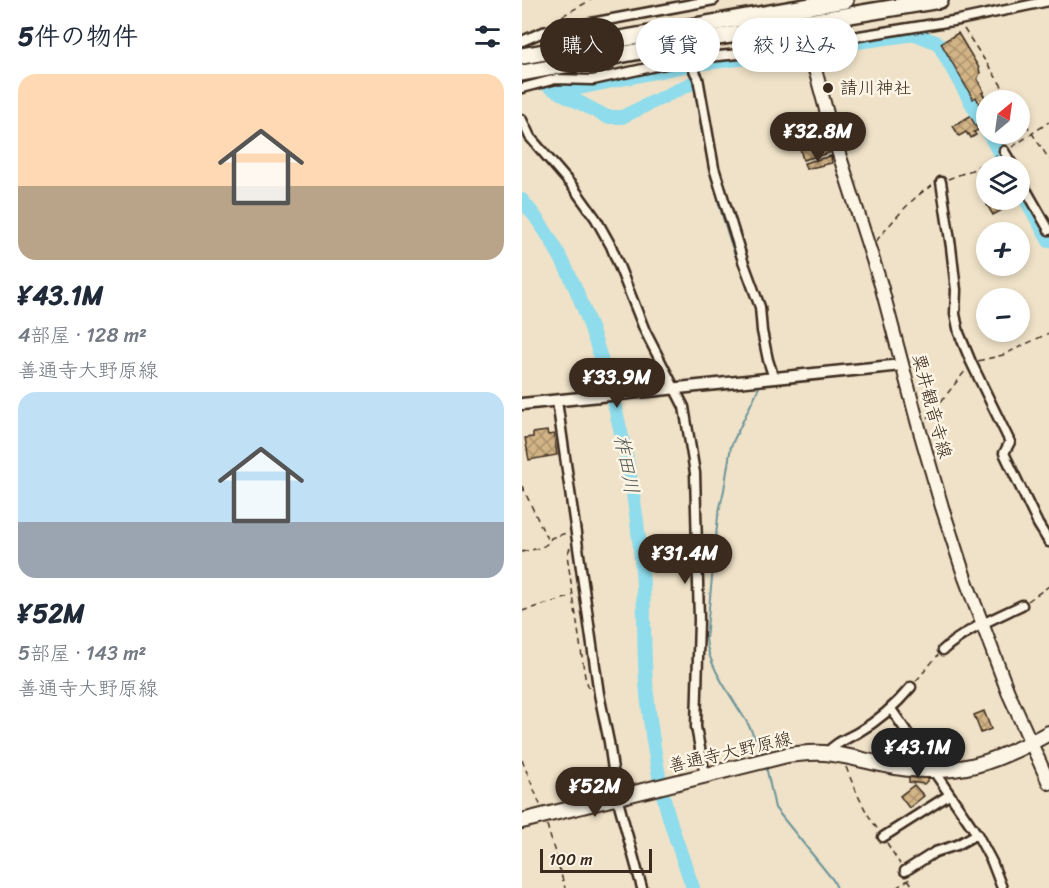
<!DOCTYPE html>
<html lang="ja">
<meta charset="utf-8">
<style>
:root{--surface:#fff;--page:#f2f2f3;--text:#1f2937;--muted:#747a83;--accent:#3b2a1e}
body{margin:0;font-family:Sriracha,"Klee One",sans-serif;background:var(--page);color:var(--text);height:100vh;display:flex;flex-direction:column;font-size:22px;white-space:nowrap}
*{box-sizing:border-box;margin:0}
p{font-size:20px;color:var(--muted)}
.icon{flex:none;width:33px;height:33px;fill:none;stroke:currentColor;stroke-width:2;stroke-linecap:round;stroke-linejoin:round}
.map{position:relative;flex:1;overflow:hidden}
.details{display:flex;flex-direction:column;background:var(--surface);width:522px}
.details>*{flex:none}
.hud{position:absolute;left:18px;top:18px;width:418px;height:54px;display:flex;gap:12px}
.needle{width:39px;rotate:29deg}
.tools{position:absolute;left:454px;top:90px;display:grid;gap:12px}
.tools a{display:grid;place-items:center;width:54px;height:54px;border-radius:50%;background:var(--surface);box-shadow:0 3px 9px #0003;font-size:30px}
.scale{position:absolute;left:18px;bottom:15px;width:112px;box-sizing:border-box;padding-left:6px;border:3px solid #3b2a1e;border-top:0;font-size:16px;line-height:21px;white-space:nowrap;color:#3b2a1e;-webkit-text-stroke:4px #fcf5e5;paint-order:stroke}
.price{position:absolute;translate:-50% -51px;padding:0 14px;border-radius:21px;background:var(--accent);color:#fff;font-size:20px;line-height:39px;filter:drop-shadow(0 2px 3px #0008)}
.price::after{content:'';position:absolute;left:50%;top:36px;width:18px;height:14px;margin-left:-9px;background:inherit;clip-path:polygon(0 0,100% 0,50% 100%)}
.price.current{background:#222;color:#fff}
ul{padding:0;list-style:none}
li{display:grid;align-content:center;gap:12px;height:318px;padding:0 18px}
li span{display:grid;place-items:center;height:186px;border-radius:18px;color:#555}
li>.icon{margin-inline-start:auto}
span .icon{width:108px;height:108px;fill:#fffc;stroke-width:1}
li b{font-size:26px}
h2{display:flex;justify-content:space-between;align-items:center;height:72px;padding:0 18px;font-size:26px}
.chip{padding:0 21px;border-radius:27px;background:var(--surface);box-shadow:0 3px 9px #0003;font-size:21px;line-height:54px}
.chip.current{background:var(--accent);color:#fff}
main{display:flex;flex:1;min-height:0}
.map>svg:first-child{display:block}
.lines{fill:none;stroke-linecap:round;stroke-linejoin:round}
.stream{stroke:#6d959a;stroke-width:2}
.river{stroke:#8edcec;stroke-width:14}
.building{fill:url(#building-cross-hatch);stroke:#3b2a1e;stroke-width:1.5}
.minor-casing{stroke:#3b2a1e;stroke-width:13}
.tertiary-casing{stroke:#3b2a1e;stroke-width:15}
.secondary-casing{stroke:#3b2a1e;stroke-width:16}
.primary-casing{stroke:#3b2a1e;stroke-width:18}
.motorway-casing{stroke:#3b2a1e;stroke-width:20}
.path{stroke:#3b2a1e;stroke-width:1.5;stroke-dasharray:6 4.5;stroke-linecap:butt}
.minor{stroke:#fcf5e5;stroke-width:8}
.tertiary{stroke:#fcf5e5;stroke-width:10}
.secondary{stroke:#fcf5e5;stroke-width:12}
.primary{stroke:#fcf5e5;stroke-width:14}
.motorway{stroke:#fcf5e5;stroke-width:15}
.poi-dot{fill:#3b2a1e;stroke:#fcf5e5;stroke-width:2}
.labels{text-anchor:middle;stroke-width:5;stroke-linejoin:round;paint-order:stroke}
.poi-label{font-size:18px;fill:#3b2a1e;stroke:#fcf5e5;text-anchor:start}
.street-label{font-size:18px;fill:#3b2a1e;stroke:#fcf5e5}
.water-label{font-size:20px;font-style:italic;fill:#505652;stroke:#fcf5e5}
</style>
<main>
<section class="details">
<h2>5件の物件<svg class="icon" aria-label="filters" viewBox="0 0 24 24"><path d="M4 7h16M4 17h16"/><circle cx="9" cy="7" r="2"/><circle cx="15" cy="17" r="2"/></svg></h2>
<ul>
<li><span style="background:linear-gradient(#ffd9b3 60%,#b9a48a 0)"><svg class="icon" aria-label="home" viewBox="0 0 24 24"><path d="M3 11l9-7 9 7M6 9v11h12V9"/></svg></span><div><b>¥43.1M</b><p>4部屋 · 128 m²</p><p>善通寺大野原線</p></div></li>
<li><span style="background:linear-gradient(#bfe0f5 70%,#9aa5b1 0)"><svg class="icon" aria-label="home" viewBox="0 0 24 24"><path d="M3 11l9-7 9 7M6 9v11h12V9"/></svg></span><div><b>¥52M</b><p>5部屋 · 143 m²</p><p>善通寺大野原線</p></div></li>
</ul>
</section>
<div class="map">
<svg width="527" height="888" viewBox="0 0 527 888">
<defs>
<pattern id="building-cross-hatch" width="8" height="8" patternUnits="userSpaceOnUse" patternTransform="scale(1.5)"><rect width="8" height="8" fill="#d2b486"/><path d="M0 0l8 8M0 8l8-8" fill="none" stroke="#ac936d"/></pattern>
</defs>
<rect width="100%" height="100%" fill="#efe2c8"/>
<filter id="ink" filterUnits="userSpaceOnUse"><feTurbulence type="fractalNoise" baseFrequency=".0167" numOctaves="2"/><feDisplacementMap in="SourceGraphic" scale="12" xChannelSelector="R" yChannelSelector="G"/><feConvolveMatrix kernelMatrix="1 2 1 2 8 2 1 2 1" color-interpolation-filters="sRGB"/></filter>
<g filter="url(#ink)">
<g class="lines">
<g class="stream">
<path d="M172 82C177 129 188 174 201 218 207 236 211 254 220 270"/>
<path d="M232 301 235 316"/>
<path d="M238 385 209 446 202 490 196 516 184 639C186 667 212 700 226 724 231 734 236 744 241 754"/>
<path d="M244 766 253 808 311 880 315 888"/>
</g>
<g class="river">
<path d="M293 48 393 34 416 43 465 131"/>
<path d="M173 64 226 58 280 50"/>
<path d="M26 86 85 117H100L172 82"/>
<path d="M38 92 167 65"/>
<path d="M467 134 477 152"/>
<path d="M479 156 485 166"/>
<path d="M498 189 527 241"/>
<path d="M0 200C37 243 59 296 76 349 101 426 116 504 121 585 123 624 121 664 126 703 130 737 135 773 144 806 151 834 162 861 171 888"/>
</g>
</g>
<g class="building">
<path d="M436 33 457 68 458 73 455 79 462 92 460 93 465 100V104L459 107 454 97 451 99 419 43Z"/>
<path d="M448 116 456 130 452 132 454 135 449 138 447 134 446 135 444 132 437 136 431 126Z"/>
<path d="M288 121 297 126 294 131 289 128 284 129 287 138H288L290 147 304 143 307 153 281 160 274 133Z"/>
<path d="M309 156 310 163 284 169 282 163Z"/>
<path d="M475 200H495L496 201 471 215 465 205Z"/>
<path d="M25 431 26 435 32 434 35 455 7 460 3 438 11 437V433Z"/>
<path d="M462 711 469 729 459 733 452 715Z"/>
<path d="M387 774 402 775 406 780 402 784 387 782Z"/>
<path d="M392 785 402 796 387 808 378 796Z"/>
</g>
<g class="lines">
<g class="minor-casing">
<g id="minor">
<path d="M0 41 21 32 192 0"/>
<path d="M166 59 176 78 192 168 221 261 238 307 240 331 246 360 252 378"/>
<path d="M0 88 34 79 71 80 166 59 237 52 437 20 527 1"/>
<path d="M0 120 8 137 51 187 74 219 89 246 123 331 162 407 173 473 177 620 174 727 183 775"/>
<path d="M482 151 491 166"/>
<path d="M498 179 527 230"/>
<path d="M419 182 429 247 434 290 433 314 437 333 449 362 488 442 482 453 516 524 527 542"/>
<path d="M35 401 77 694 87 742 95 797 120 888"/>
<path d="M421 650C443 630 473 618 500 605"/>
<path d="M369 709 455 834 470 862 480 888"/>
<path d="M305 753C313 743 324 739 335 733 356 721 374 705 389 687"/>
<path d="M361 837 427 795"/>
<path d="M383 871 413 852 435 845 455 834"/>
</g>
</g>
<g class="tertiary-casing">
<path id="tertiary" d="M0 404 380 365"/>
</g>
<g class="secondary-casing">
<path id="secondary" d="M278 32 294 73 310 132 359 285 397 428 420 507 443 578 486 692 527 783"/>
</g>
<g class="primary-casing">
<path id="primary" d="M0 821 265 755C278 754 289 752 302 753 326 755 350 763 374 767 437 777 472 763 527 733"/>
</g>
<g class="motorway-casing">
<g id="motorway">
<path d="M0 56 323 0"/>
<path d="M0 73 173 41 418 0"/>
</g>
</g>
<g class="path">
<path d="M31 21 69 0"/>
<path d="M442 29 489 100"/>
<path d="M498 115 527 159"/>
<path d="M490 147 527 122"/>
<path d="M426 179 450 170 475 155"/>
<path d="M354 241C370 223 389 197 410 186"/>
<path d="M456 361 481 355 527 333"/>
<path d="M406 418 444 370"/>
<path d="M0 486 27 543"/>
<path d="M48 548 45 555 63 677 67 688"/>
<path d="M0 552C10 549 25 549 29 538L44 533"/>
<path d="M506 601 527 586"/>
<path d="M0 611 51 596"/>
<path d="M394 681 416 655"/>
<path d="M0 760 19 807"/>
<path d="M324 767C333 790 342 811 357 831"/>
<path d="M25 825 43 888"/>
<path d="M365 843 378 864"/>
<path d="M386 879 392 888"/>
<path d="M374 888 386 880"/>
</g>
<use href="#minor" class="minor"/>
<use href="#tertiary" class="tertiary"/>
<use href="#secondary" class="secondary"/>
<use href="#primary" class="primary"/>
<use href="#motorway" class="motorway"/>
</g>
</g>
<circle class="poi-dot" cx="306" cy="88" r="6"/>
<g class="labels">
<g class="poi-label">
<text x="318" y="94">請川神社</text>
</g>
<g class="street-label">
<text transform="translate(410 406) rotate(75)" y="6">粟井観音寺線</text>
<text transform="translate(208 752) rotate(-13)" y="6">善通寺大野原線</text>
</g>
<g class="water-label">
<text transform="translate(105 464) rotate(79)" y="7">柞田川</text>
</g>
</g>
</svg>
<div class="tools">
<a><svg class="needle" viewBox="-14 -14 28 28"><path d="M0-13l5 13h-10z" fill="#e53935"/><path d="M0 13l5-13h-10z" fill="#747a83"/></svg></a>
<a><svg class="icon" aria-label="layers" viewBox="0 0 24 24"><path d="M12 4l9 5-9 5-9-5zM3 14l9 5 9-5"/></svg></a>
<a>+</a>
<a>−</a>
</div>
<div class="scale">100 m</div>
<b class="price" style="left:296px;top:163px">¥32.8M</b>
<b class="price" style="left:95px;top:409px">¥33.9M</b>
<b class="price" style="left:163px;top:585px">¥31.4M</b>
<b class="price current" style="left:396px;top:779px">¥43.1M</b>
<b class="price" style="left:73px;top:818px">¥52M</b>
<div class="hud">
<a class="chip current">購入</a>
<a class="chip">賃貸</a>
<a class="chip">絞り込み</a>
</div>
</div>
</main>
